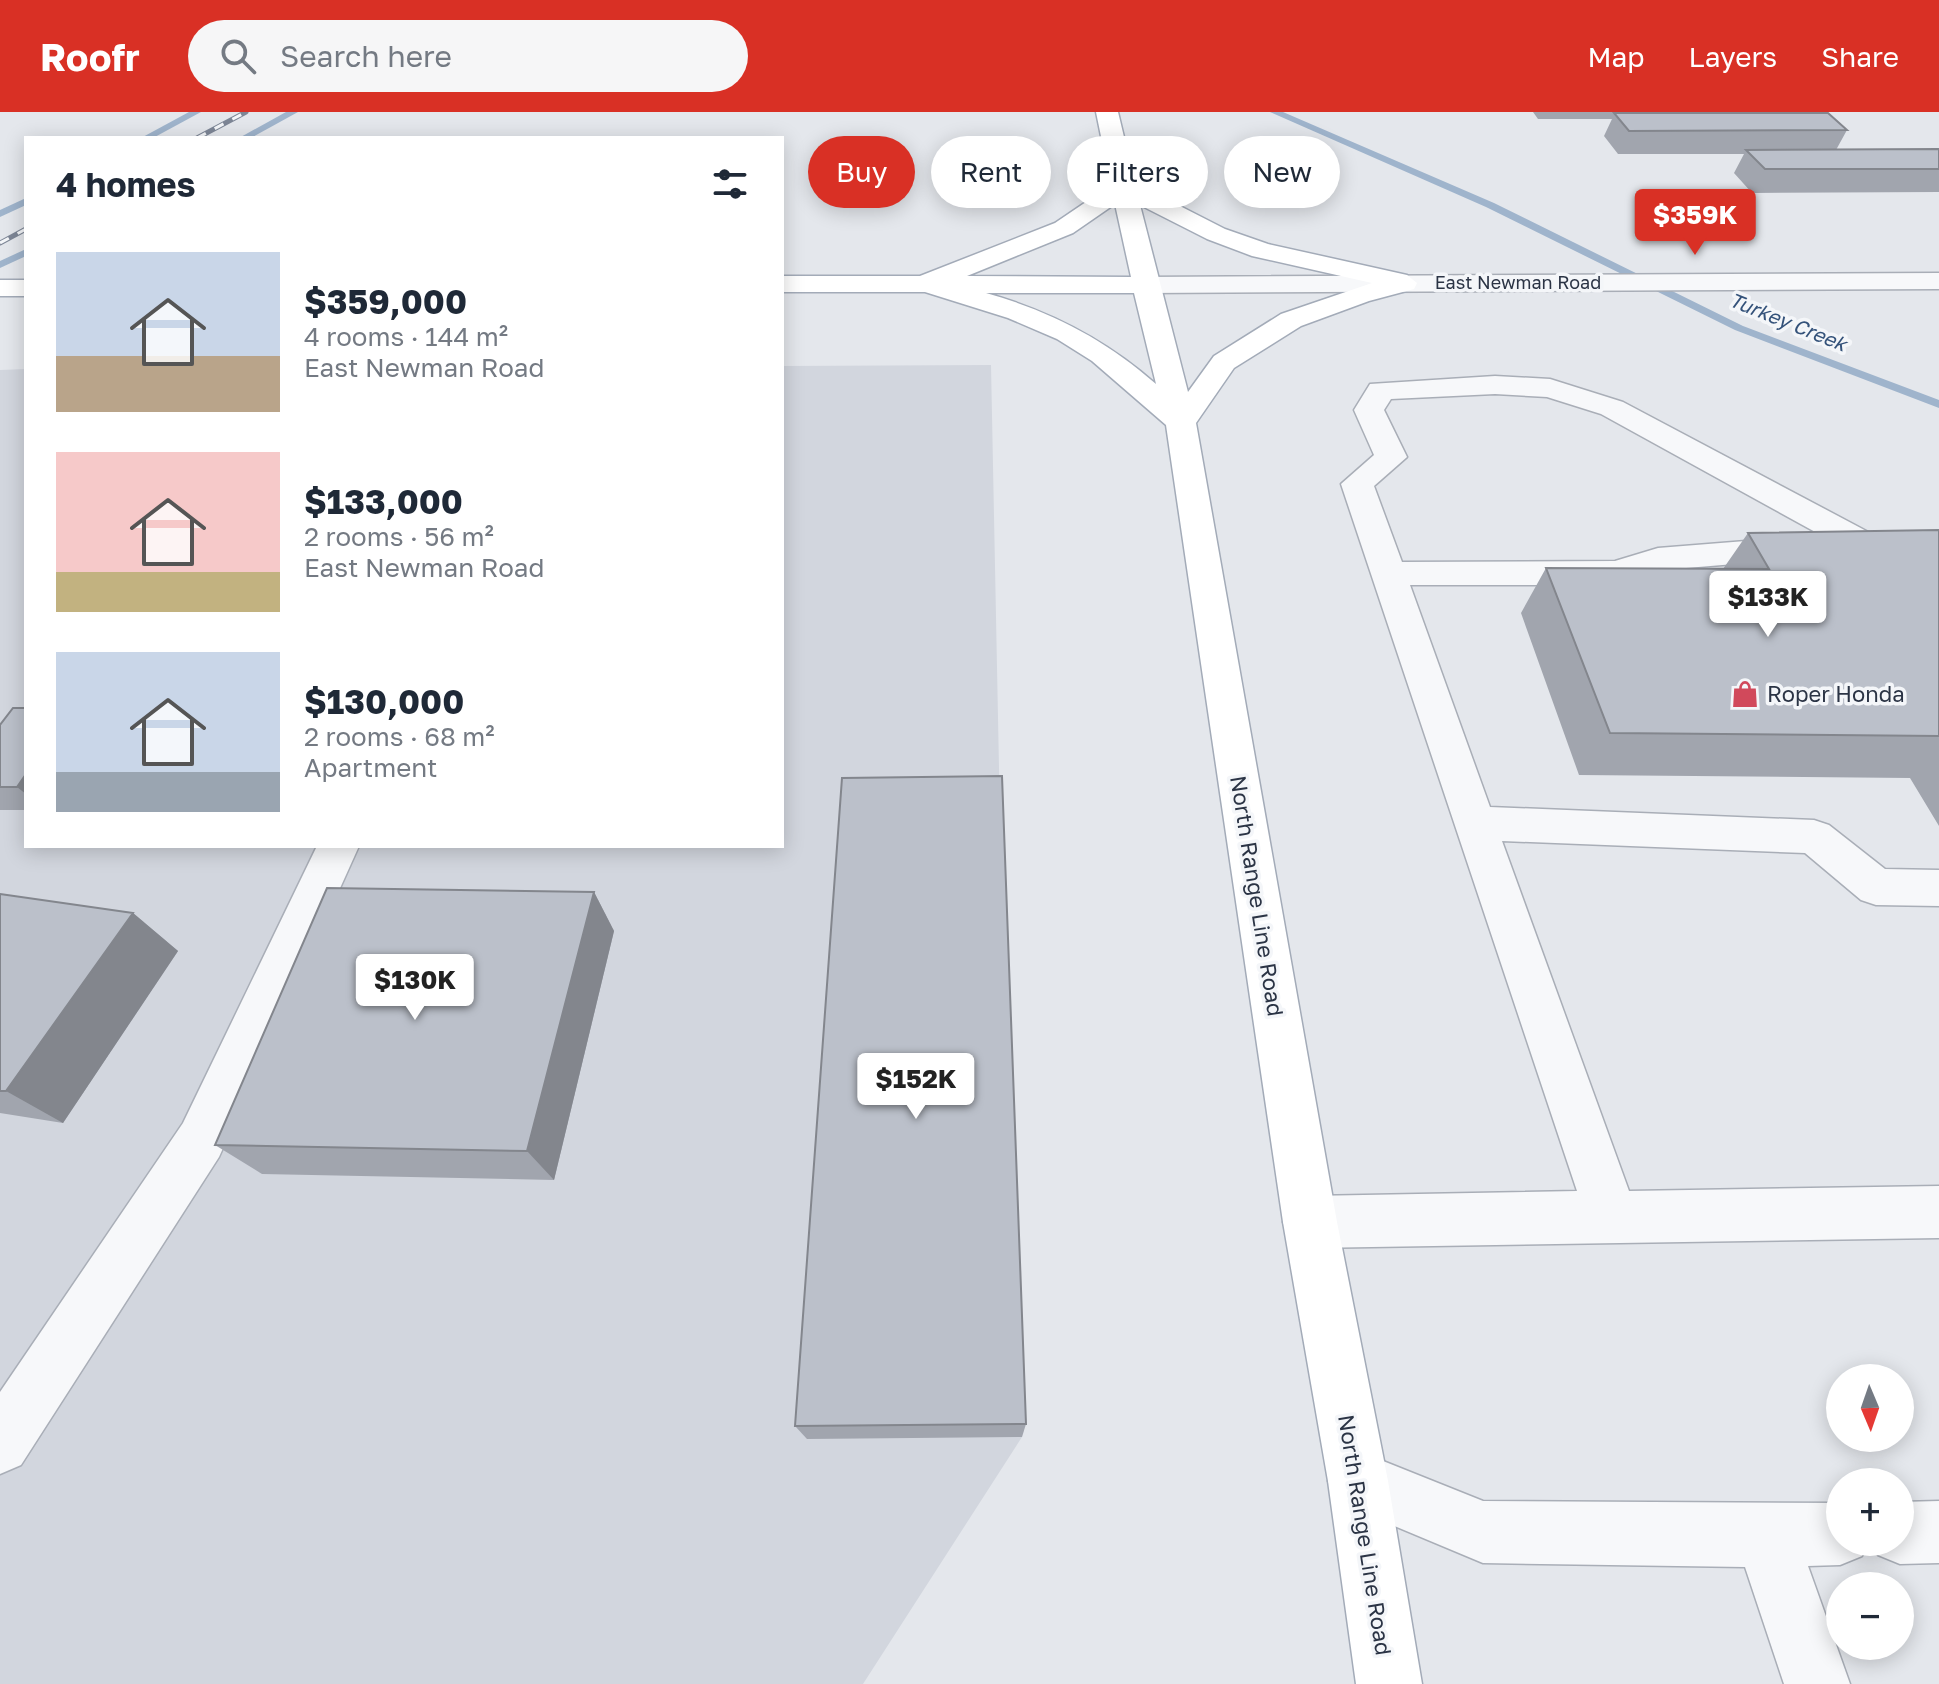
<!DOCTYPE html>
<meta charset="utf-8">
<style>
:root{--surface:#fff;--page:#f6f6f7;--text:#1f2937;--muted:#747a83;--accent:#d93025}
body{margin:0;font-family:"Golos Text",sans-serif;background:var(--page);color:var(--text);height:100vh;display:flex;flex-direction:column;font-size:30px;white-space:nowrap}
*{box-sizing:border-box;margin:0}
p{font-size:26px;color:var(--muted)}
.icon{flex:none;width:44px;height:44px;fill:none;stroke:currentColor;stroke-width:2;stroke-linecap:round;stroke-linejoin:round}
.map{position:relative;flex:1;overflow:hidden}
.details{position:absolute;left:24px;top:24px;width:760px;height:712px;display:flex;flex-direction:column;background:var(--surface);border-radius:0px;box-shadow:0 4px 20px #0003}
.details>*{flex:none}
.top-card{position:absolute;left:808px;top:24px;width:760px;height:72px;display:flex;gap:16px}
.needle{width:52px;rotate:178deg}
.controls{position:absolute;left:1826px;top:1252px;display:grid;gap:16px}
.controls a{display:grid;place-items:center;width:88px;height:88px;border-radius:50%;background:var(--surface);box-shadow:0 4px 20px #0003;font-size:40px}
.price{position:absolute;translate:-50% -68px;padding:0 18px;border-radius:8px;background:#fff;color:#222;font-size:26px;line-height:52px;filter:drop-shadow(0 2px 4px #0008)}
.price::after{content:'';position:absolute;left:50%;top:48px;width:24px;height:18px;margin-left:-12px;background:inherit;clip-path:polygon(0 0,100% 0,50% 100%)}
.price.on{background:var(--accent);color:#fff}
ul{padding:0;list-style:none}
li{display:flex;align-items:center;gap:24px;height:200px;padding:0 32px}
li span{display:grid;place-items:center;flex:none;width:224px;height:160px;border-radius:0px;color:#555}
li>.icon{margin-inline-start:auto}
span .icon{width:96px;height:96px;fill:#fffc;stroke-width:1}
li b{font-size:34px}
h2{display:flex;justify-content:space-between;align-items:center;height:96px;padding:0 32px;font-size:34px}
.pill{padding:0 28px;border-radius:36px;background:var(--surface);box-shadow:0 4px 20px #0003;font-size:28px;line-height:72px}
.pill.on{background:var(--accent);color:#fff}
header{display:flex;align-items:center;gap:48px;box-sizing:border-box;height:112px;padding:0 40px;background:var(--accent);color:#fff}
header strong{font-size:38px}
nav{display:flex;gap:44px;margin-inline-start:auto;font-size:28px}
.search{width:560px;height:72px;background:var(--page);display:flex;align-items:center;gap:20px;box-sizing:border-box;padding:0 28px;border-radius:44px;color:var(--muted);font-size:30px}
.map>svg:first-child{display:block}
.built{fill:#d2d6de}
.lines{fill:none;stroke-linecap:round;stroke-linejoin:round}
.stream{fill:#9fb4cc;fill-rule:evenodd}
.minor-casing{stroke:#a9aeb7;stroke-width:3}
.major-casing{stroke:#a3abb8;stroke-width:3}
.minor{fill:#f7f8fa;fill-rule:evenodd}
.major{fill:#fff;fill-rule:evenodd}
.rail-casing{stroke:#7d8696;stroke-width:5}
.rail{stroke:#f4f6f9;stroke-width:3;stroke-dasharray:10;stroke-linecap:butt}
.wall{fill:#a1a5ae}
.shaded-wall{fill:#83868d}
.building{fill:#bbc0ca;stroke:#83868d;stroke-width:2}
.labels{text-anchor:middle;stroke-width:7;stroke-linejoin:round;paint-order:stroke}
.far-street-label{font-size:18px;fill:#2b3445;stroke:#f4f6f9}
.far-water-label{font-size:20px;font-style:italic;fill:#34527a;stroke:#f4f6f9}
.poi-label{font-size:22px;fill:#2b3445;stroke:#f4f6f9;text-anchor:start}
.street-label{font-size:22px;fill:#2b3445;stroke:#f4f6f9}
</style>
<header>
<strong>Roofr</strong>
<div class="search"><svg class="icon" aria-label="search" viewBox="0 0 24 24"><circle cx="10" cy="10" r="6"/><path d="M15 15l6 6"/></svg>Search here</div>
<nav><a>Map</a><a>Layers</a><a>Share</a></nav>
</header>
<div class="map">
<svg width="1939" height="1572" viewBox="0 0 1939 1572">
<rect width="100%" height="100%" fill="#e4e7ec"/>
<path class="built" d="M991 253 1000 706 1022 1325 863 1572H0V258L26 257V734H782V254Z"/>
<g class="lines">
<g class="stream">
<path d="M189 0H201L153 26H141Z"/>
<path d="M286 0H298L251 26H239Z"/>
<path d="M1270 0H1283L1494 91 1743 214 1939 288V296L1735 218 1486 95Z"/>
<path d="M26 86V93L0 105V98Z"/>
<path d="M26 137V144L0 156V149Z"/>
</g>
<g class="minor-casing">
<g id="minor">
<path d="M1939 161V177L1146 181 1136 179 1133 173 1136 167 1146 165Z"/>
<path d="M1495 264 1550 267 1623 290 1872 422 1939 448V473L1848 438 1601 302 1547 285 1495 282 1391 287 1384 298 1407 345 1374 374 1402 450 1615 449 1658 436 1794 425 1806 428 1811 436 1806 444 1794 447 1662 458 1618 473H1410L1490 695 1814 708 1829 713 1885 757 1939 758V794L1876 793 1861 788 1805 741 1502 729 1629 1079 1939 1074V1126L1310 1136 1291 1129 1283 1110 1291 1091 1310 1084 1577 1079 1341 372 1374 343 1354 298 1370 272Z"/>
<path d="M317 734H359L219 1045 21 1353 0 1362V1280L183 1011Z"/>
<path d="M1358 1339 1483 1389 1840 1391V1430H1868L1862 1444 1840 1453 1808 1454 1850 1572H1784L1745 1455 1483 1451 1337 1390 1328 1369 1337 1348Z"/>
<path d="M1939 1389V1451L1900 1452 1878 1443 1873 1430H1900V1390Z"/>
</g>
</g>
<g class="major-casing">
<g id="major">
<path d="M1096 0H1118L1135 71 1225 117 1268 132 1407 163 1417 171 1414 177 1369 189 1301 214 1234 256 1196 311 1337 1110 1388 1369 1422 1572H1356L1328 1369 1283 1110 1166 313 1092 249 1057 227 1008 206 925 180H782V164H920L1055 111 1111 73ZM1115 92 1131 165 967 164 1073 121ZM1140 93 1207 127 1252 144 1372 171 1281 202 1214 244 1188 280ZM986 181H1134L1156 272C1105 227 1050 199 986 181Z"/>
<rect x="0" y="168" width="26" height="16"/>
</g>
</g>
<use href="#minor" class="minor"/>
<use href="#major" class="major"/>
<g class="rail-casing">
<g id="rail">
<path d="M197 26 246 0"/>
<path d="M0 131 26 117"/>
</g>
</g>
<use href="#rail" class="rail"/>
</g>
<g class="wall">
<path d="M1533 0H1800L1785 1 1847 18 1836 38 1939 37V80L1752 81 1734 61 1744 42H1618L1604 24 1612 7H1538Z"/>
<path d="M1939 418V714L1910 666 1579 663 1521 501 1546 456 1723 457 1748 421Z"/>
<path d="M26 596V698H0V613Z"/>
<path d="M594 780 614 819 554 1068 262 1062 215 1033Z"/>
<path d="M0 782 133 801 178 839 63 1011 0 1001Z"/>
<path d="M1026 1312 1022 1325 807 1327 795 1314Z"/>
</g>
<g class="shaded-wall">
<path d="M26 662V682L17 675Z"/>
<path d="M594 780 614 819 554 1068 527 1039Z"/>
<path d="M133 801 178 839 63 1011 6 979Z"/>
</g>
<g class="building">
<path d="M1614 1H1828L1847 18 1629 19Z"/>
<path d="M1939 37V57H1765L1746 38Z"/>
<path d="M1939 418V624L1610 621 1546 456 1769 457 1748 421Z"/>
<path d="M13 596H26V662L17 675H0V613Z"/>
<path d="M1002 664 1026 1312 795 1314 842 666Z"/>
<path d="M327 776 594 780 527 1039 215 1033Z"/>
<path d="M0 782 133 801 6 979H0Z"/>
</g>
<defs>
<g id="shop-bare" transform="scale(2.16)"><path d="M-5-2.5h2.3a2.7 3.5 0 0 1 5.4 0H5L5.5 6h-11ZM-1.5-2.5h3a1.5 2.3 0 0 0-3 0Z" fill="#d1495b" stroke="#f4f6f9" stroke-width="2.5" paint-order="stroke"/></g>
</defs>
<g fill-rule="evenodd">
<use href="#shop-bare" x="1745" y="582"/>
</g>
<g class="labels">
<g class="far-street-label">
<text x="1518" y="177">East Newman Road</text>
</g>
<g class="far-water-label">
<text transform="translate(1788 210) rotate(22)" y="7">Turkey Creek</text>
</g>
<g class="poi-label">
<text x="1767" y="590">Roper Honda</text>
</g>
<g class="street-label">
<text transform="translate(1257 784) rotate(81)" y="8">North Range Line Road</text>
<text transform="translate(1365 1423) rotate(81)" y="8">North Range Line Road</text>
</g>
</g>
</svg>
<div class="controls">
<a><svg class="needle" viewBox="-14 -14 28 28"><path d="M0-13l5 13h-10z" fill="#e53935"/><path d="M0 13l5-13h-10z" fill="#747a83"/></svg></a>
<a>+</a>
<a>−</a>
</div>
<b class="price on" style="left:1695px;top:145px">$359K</b>
<b class="price" style="left:1768px;top:527px">$133K</b>
<b class="price" style="left:415px;top:910px">$130K</b>
<b class="price" style="left:916px;top:1009px">$152K</b>
<div class="top-card">
<a class="pill on">Buy</a>
<a class="pill">Rent</a>
<a class="pill">Filters</a>
<a class="pill">New</a>
</div>
<section class="details">
<h2>4 homes<svg class="icon" aria-label="filters" viewBox="0 0 24 24"><path d="M4 7h16M4 17h16"/><circle cx="9" cy="7" r="2"/><circle cx="15" cy="17" r="2"/></svg></h2>
<ul>
<li><span style="background:linear-gradient(#c9d6e8 65%,#b9a48a 0)"><svg class="icon" aria-label="home" viewBox="0 0 24 24"><path d="M3 11l9-7 9 7M6 9v11h12V9"/></svg></span><div><b>$359,000</b><p>4 rooms · 144 m²</p><p>East Newman Road</p></div></li>
<li><span style="background:linear-gradient(#f6c9c9 75%,#c2b280 0)"><svg class="icon" aria-label="home" viewBox="0 0 24 24"><path d="M3 11l9-7 9 7M6 9v11h12V9"/></svg></span><div><b>$133,000</b><p>2 rooms · 56 m²</p><p>East Newman Road</p></div></li>
<li><span style="background:linear-gradient(#c9d6e8 75%,#9aa5b1 0)"><svg class="icon" aria-label="home" viewBox="0 0 24 24"><path d="M3 11l9-7 9 7M6 9v11h12V9"/></svg></span><div><b>$130,000</b><p>2 rooms · 68 m²</p><p>Apartment</p></div></li>
</ul>
</section>
</div>
